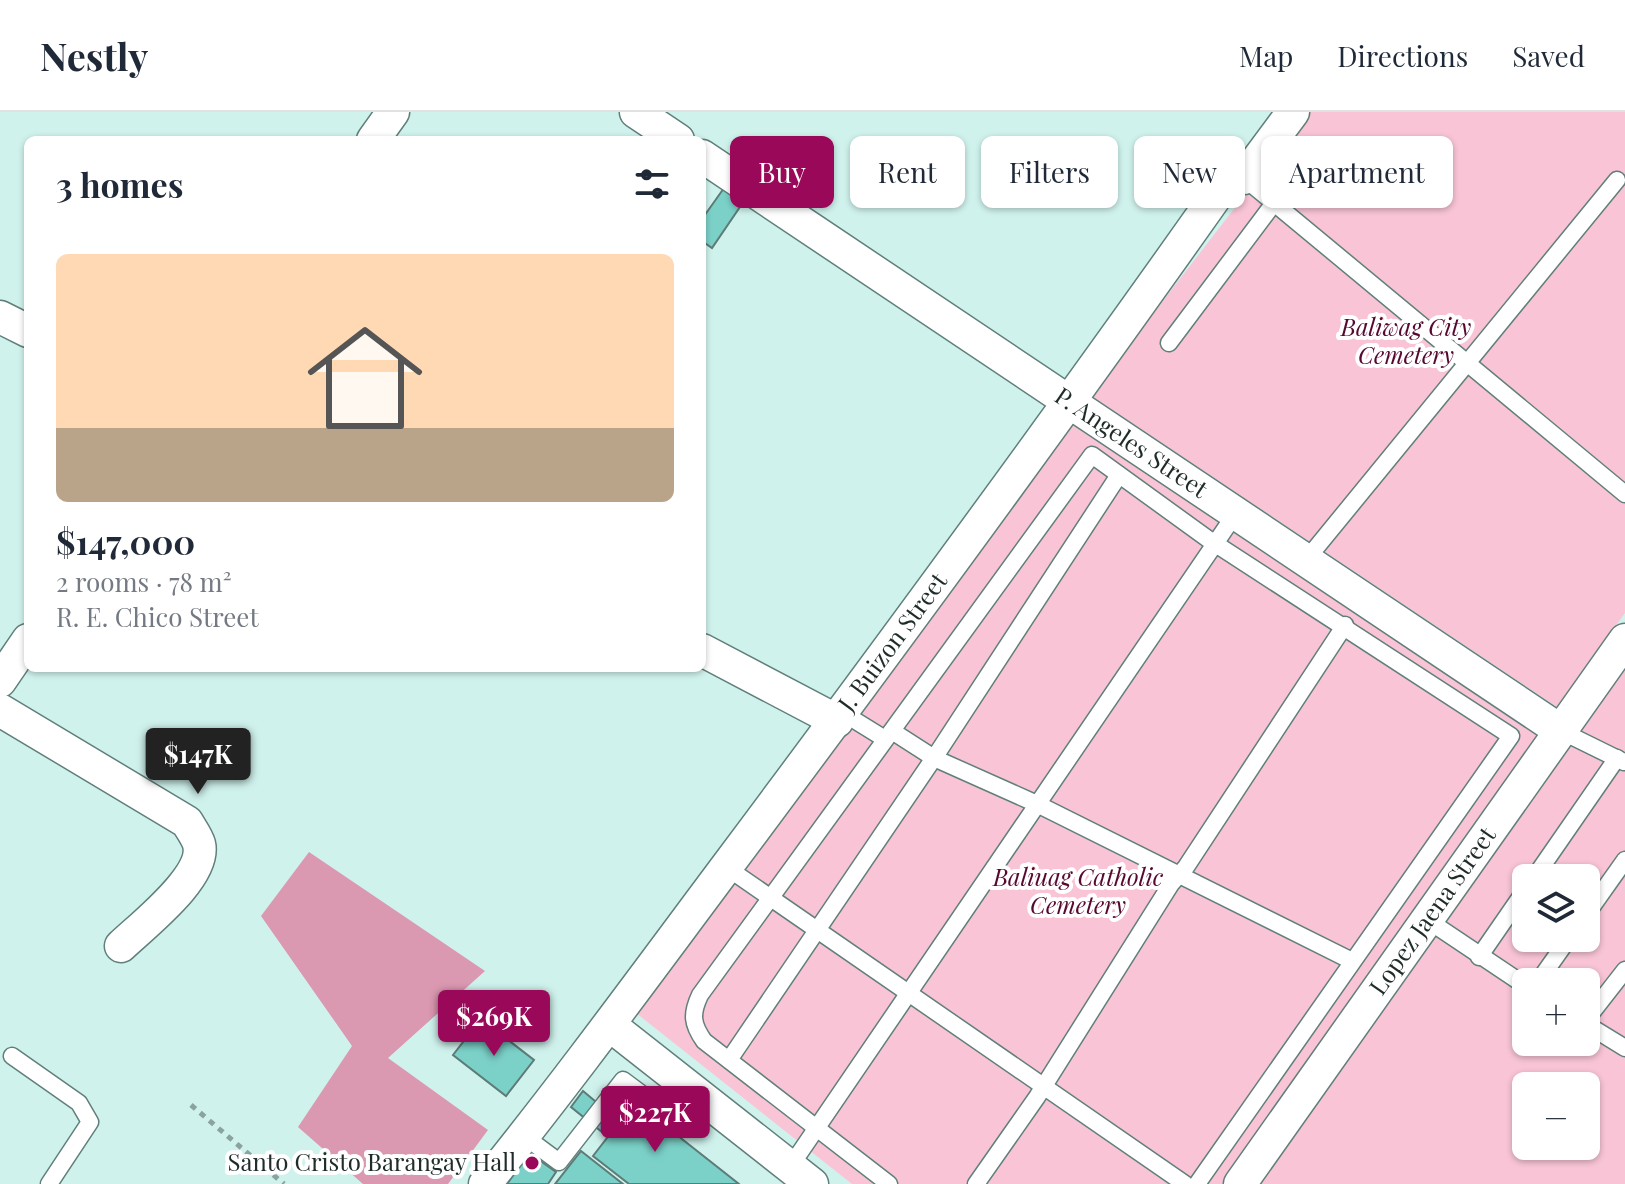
<!DOCTYPE html>
<meta charset="utf-8">
<style>
:root{--surface:#fff;--page:#f2f2f3;--text:#1f2937;--muted:#747a83;--line:#e0e1e3;--accent:#9a0959}
body{margin:0;font-family:"Playfair Display",serif;background:var(--page);color:var(--text);height:100vh;display:flex;flex-direction:column;font-size:30px;white-space:nowrap}
*{box-sizing:border-box;margin:0}
p{font-size:26px;color:var(--muted)}
.icon{flex:none;width:44px;height:44px;fill:none;stroke:currentColor;stroke-width:2;stroke-linecap:round;stroke-linejoin:round}
.map{position:relative;flex:1;overflow:hidden}
.sheet{position:absolute;left:24px;top:24px;width:682px;height:536px;display:flex;flex-direction:column;background:var(--surface);border-radius:12px;box-shadow:0 2px 6px #0004}
.sheet>*{flex:none}
.banner{position:absolute;left:730px;top:24px;width:760px;height:72px;display:flex;gap:16px}
.fabs{position:absolute;left:1512px;top:752px;display:grid;gap:16px}
.fabs a{display:grid;place-items:center;width:88px;height:88px;border-radius:12px;background:var(--surface);box-shadow:0 2px 6px #0004;font-size:40px}
.price{position:absolute;translate:-50% -68px;padding:0 18px;border-radius:8px;background:var(--accent);color:#fff;font-size:26px;line-height:52px;filter:drop-shadow(0 2px 4px #0008)}
.price::after{content:'';position:absolute;left:50%;top:48px;width:24px;height:18px;margin-left:-12px;background:inherit;clip-path:polygon(0 0,100% 0,50% 100%)}
.price.on{background:#222;color:#fff}
ul{padding:0;list-style:none}
li{display:grid;align-content:center;gap:16px;height:424px;padding:0 32px}
li+li{border-top:2px solid var(--line)}
li span{display:grid;place-items:center;height:248px;border-radius:12px;color:#555}
li>.icon{margin-inline-start:auto}
span .icon{width:144px;height:144px;fill:#fffc;stroke-width:1}
li b{font-size:34px}
h2{display:flex;justify-content:space-between;align-items:center;height:96px;padding:0 32px;font-size:34px}
.pill{padding:0 28px;border-radius:12px;background:var(--surface);box-shadow:0 2px 6px #0004;font-size:28px;line-height:72px}
.pill.on{background:var(--accent);color:#fff}
header{display:flex;align-items:center;gap:48px;box-sizing:border-box;height:112px;padding:0 40px;background:var(--surface);border-bottom:2px solid var(--line)}
header strong{font-size:38px}
nav{display:flex;gap:44px;margin-inline-start:auto;font-size:28px}
.map>svg:first-child{display:block}
.green{fill:#f8c4d6;fill-rule:evenodd}
.forest{fill:#db98b1}
.building{fill:#7bd1c8;stroke:#5d7b77;stroke-width:2}
.lines{fill:none;stroke-linecap:round;stroke-linejoin:round}
.service-casing{stroke:#607f7b;stroke-width:19}
.minor-casing{stroke:#607f7b;stroke-width:35}
.path{stroke:#8aa39f;stroke-width:5;stroke-dasharray:6 6;stroke-linecap:butt}
.service{stroke:#fff;stroke-width:16}
.minor{stroke:#fff;stroke-width:32}
.poi-dot{fill:#9a0959;stroke:#fff;stroke-width:3}
.labels{text-anchor:middle;stroke-width:8;stroke-linejoin:round;paint-order:stroke}
.park-label{font-size:24px;font-style:italic;fill:#570831;stroke:#fff}
.street-label{font-size:24px;fill:#1f2c2a;stroke:#fff}
.poi-label{font-size:24px;fill:#1f2c2a;stroke:#fff;text-anchor:end}
</style>
<header>
<strong>Nestly</strong>
<nav><a>Map</a><a>Directions</a><a>Saved</a></nav>
</header>
<div class="map">
<svg width="1625" height="1072" viewBox="0 0 1625 1072">
<rect width="100%" height="100%" fill="#d0f2ed"/>
<g class="green">
<path d="M1309 0H1625V501L1557 595 1090 283Z"/>
<path d="M1075 307 1542 618 1222 1072H852L631 897Z"/>
<path d="M1625 557V1072H1259ZM1526 766H1586V826H1526ZM1526 870H1586V930H1526ZM1526 974H1586V1034H1526Z"/>
</g>
<path class="forest" d="M309 740 485 859 388 946 488 1018 448 1072H363L298 1015 352 934 261 804Z"/>
<g class="building">
<path d="M724 76 744 89 712 136 702 129V107Z"/>
<path d="M481 907 534 948 506 984 453 943Z"/>
<path d="M583 979 614 1005 602 1020 571 995Z"/>
<path d="M635 990 739 1072H629L593 1044Z"/>
<path d="M581 1039 623 1072H555Z"/>
<path d="M529 1041 556 1060 548 1072H507Z"/>
</g>
<g class="lines">
<g class="service-casing">
<g id="service">
<path d="M1244 66 1625 382"/>
<path d="M1169 231 1274 91"/>
<path d="M1306 448 1617 68"/>
<path d="M843 601 885 627"/>
<path d="M892 619 934 646 1037 692 1352 849"/>
<path d="M1561 619 1624 650"/>
<path d="M726 755 1185 1072"/>
<path d="M1534 766 1617 646"/>
<path d="M1586 803 1625 748"/>
<path d="M1426 807 1526 874"/>
<path d="M1479 845 1526 777"/>
<path d="M1538 870 1569 826"/>
<path d="M1586 908 1625 858"/>
<path d="M1586 912 1625 936"/>
<path d="M12 944 79 991 90 1010 49 1072"/>
<path d="M729 948 940 637 1119 363"/>
<path d="M524 1024 559 1050 623 968 686 1015"/>
<path d="M790 1055 1236 401"/>
<path d="M889 1072 704 929C692 912 691 902 700 883L1092 343 1208 427 1511 624 1197 1072"/>
<path d="M976 1072 1037 985 1171 772 1186 755 1345 513"/>
</g>
</g>
<g class="minor-casing">
<g id="minor">
<path d="M636 0 678 28"/>
<path d="M373 28 393 0"/>
<path id="s1" d="M702 44 1561 619"/>
<path d="M0 205 28 219"/>
<path d="M702 538 837 609"/>
<path d="M0 569 28 528"/>
<path d="M0 598 187 710C191 717 197 725 199 732 207 764 143 813 121 834"/>
<path d="M611 914 812 1072"/>
<path id="s2" d="M485 1072C569 968 647 861 727 754 899 524 1069 293 1235 57L1244 66 1293 0"/>
<path id="s3" d="M1240 1072 1625 528"/>
</g>
</g>
<path class="path" d="M191 993 284 1072"/>
<use href="#service" class="service"/>
<use href="#minor" class="minor"/>
</g>
<circle class="poi-dot" cx="532" cy="1051" r="8"/>
<g class="labels">
<g class="park-label">
<text x="1406" y="224">Baliwag City<tspan x="1406" dy="28">Cemetery</tspan></text>
<text x="1078" y="774">Baliuag Catholic<tspan x="1078" dy="28">Cemetery</tspan></text>
</g>
<g class="street-label">
<text dy="8" stroke="none"><textPath href="#s1" startOffset="516">P. Angeles Street</textPath></text>
<text dy="8" stroke="none"><textPath href="#s2" startOffset="678">J. Buizon Street</textPath></text>
<text dy="8" stroke="none"><textPath href="#s3" startOffset="334">Lopez Jaena Street</textPath></text>
</g>
<g class="poi-label">
<text x="516" y="1059">Santo Cristo Barangay Hall</text>
</g>
</g>
</svg>
<div class="fabs">
<a><svg class="icon" aria-label="layers" viewBox="0 0 24 24"><path d="M12 4l9 5-9 5-9-5zM3 14l9 5 9-5"/></svg></a>
<a>+</a>
<a>−</a>
</div>
<b class="price on" style="left:198px;top:684px">$147K</b>
<b class="price" style="left:494px;top:946px">$269K</b>
<b class="price" style="left:655px;top:1042px">$227K</b>
<div class="banner">
<a class="pill on">Buy</a>
<a class="pill">Rent</a>
<a class="pill">Filters</a>
<a class="pill">New</a>
<a class="pill">Apartment</a>
</div>
<section class="sheet">
<h2>3 homes<svg class="icon" aria-label="filters" viewBox="0 0 24 24"><path d="M4 7h16M4 17h16"/><circle cx="9" cy="7" r="2"/><circle cx="15" cy="17" r="2"/></svg></h2>
<ul>
<li><span style="background:linear-gradient(#ffd9b3 70%,#b9a48a 0)"><svg class="icon" aria-label="home" viewBox="0 0 24 24"><path d="M3 11l9-7 9 7M6 9v11h12V9"/></svg></span><div><b>$147,000</b><p>2 rooms · 78 m²</p><p>R. E. Chico Street</p></div></li>
</ul>
</section>
</div>
